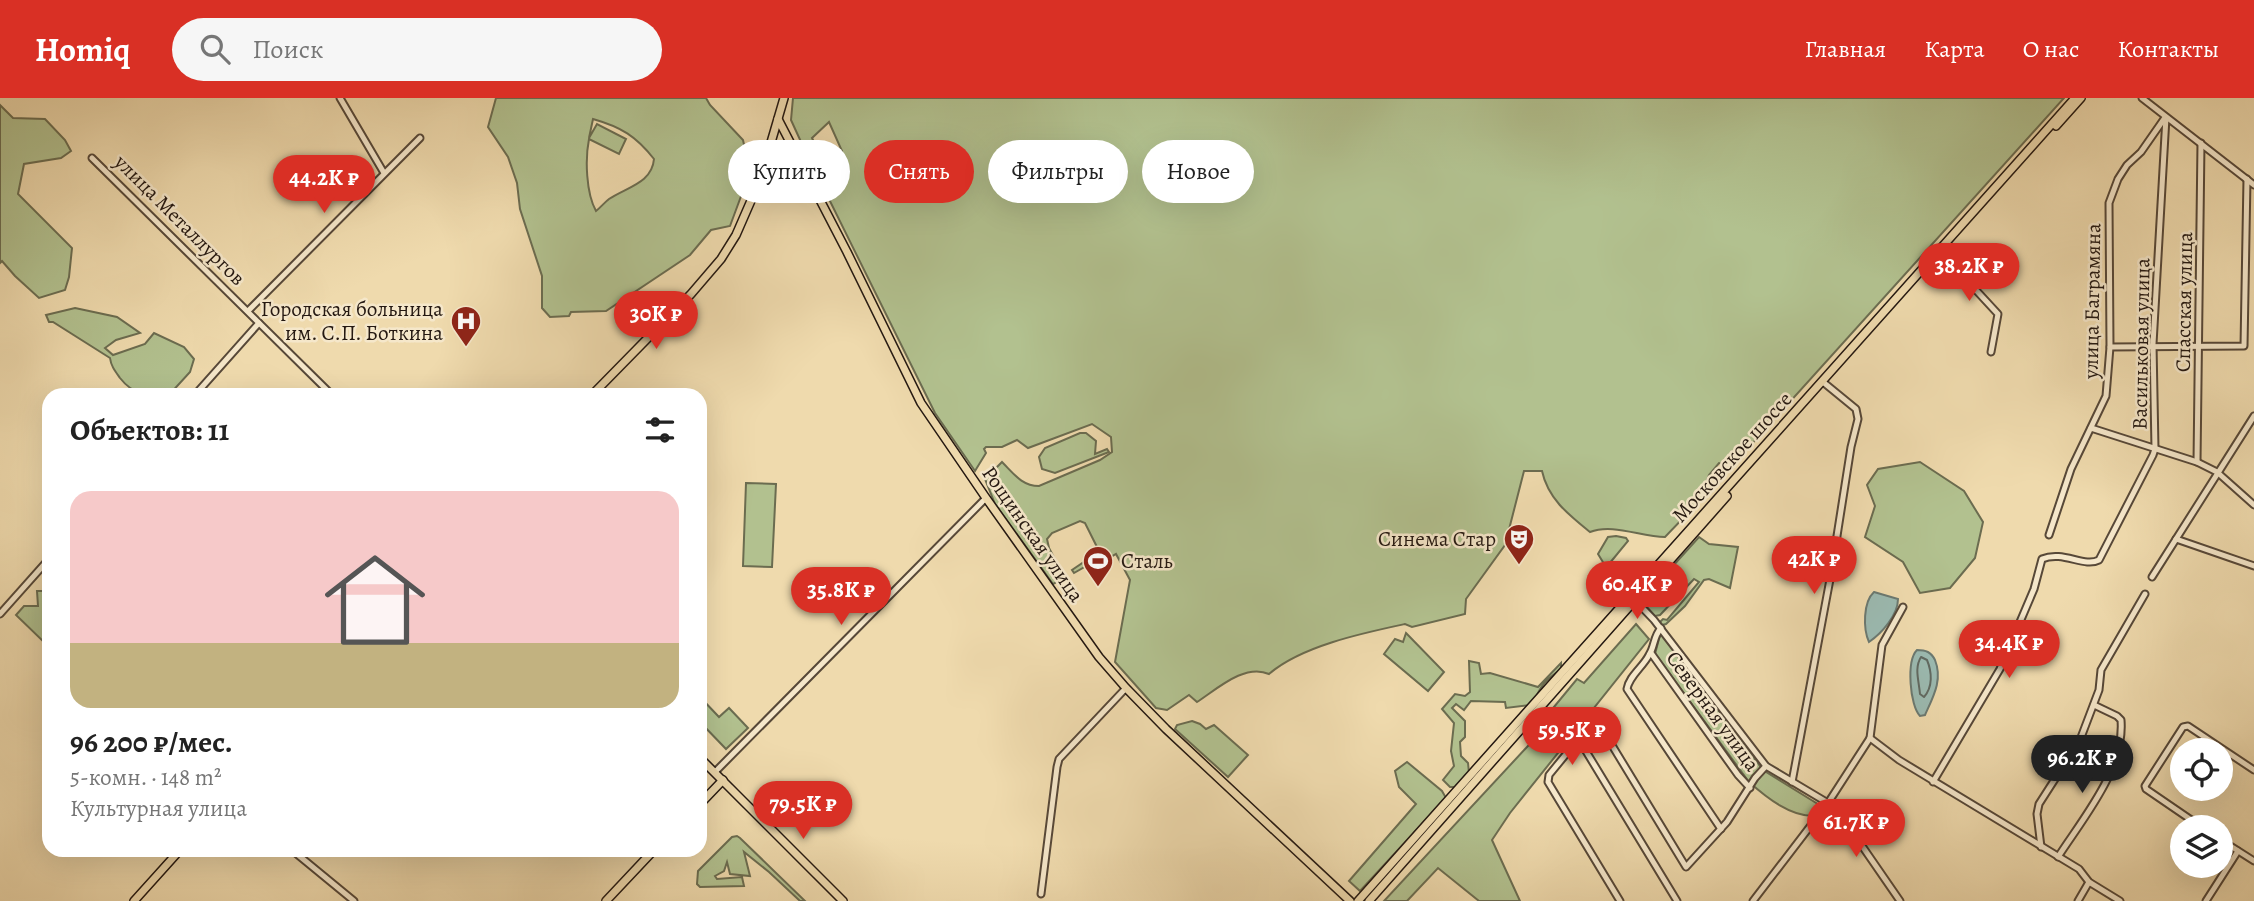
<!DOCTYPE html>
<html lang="ru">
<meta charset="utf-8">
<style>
:root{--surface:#fff;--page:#f6f6f6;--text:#222;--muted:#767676;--line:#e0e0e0;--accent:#d93025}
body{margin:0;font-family:Alegreya,serif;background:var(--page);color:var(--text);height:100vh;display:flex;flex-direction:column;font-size:26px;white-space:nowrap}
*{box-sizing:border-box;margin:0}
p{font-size:23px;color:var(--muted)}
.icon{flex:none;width:38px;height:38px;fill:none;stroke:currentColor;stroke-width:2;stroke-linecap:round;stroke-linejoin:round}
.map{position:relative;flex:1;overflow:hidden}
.panel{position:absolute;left:42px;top:290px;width:665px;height:469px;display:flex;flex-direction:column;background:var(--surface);border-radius:21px;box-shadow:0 7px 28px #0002}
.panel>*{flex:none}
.banner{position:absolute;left:728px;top:42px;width:665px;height:63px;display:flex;gap:14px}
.buttons{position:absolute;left:2170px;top:640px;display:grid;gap:14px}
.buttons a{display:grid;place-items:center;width:63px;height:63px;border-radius:50%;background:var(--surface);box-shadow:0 7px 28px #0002;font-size:35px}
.price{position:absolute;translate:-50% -60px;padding:0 16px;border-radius:24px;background:var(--accent);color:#fff;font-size:23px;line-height:46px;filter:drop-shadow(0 2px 4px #0008)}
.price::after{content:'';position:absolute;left:50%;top:42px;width:21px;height:16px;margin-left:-10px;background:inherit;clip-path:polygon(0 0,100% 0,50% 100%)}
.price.current{background:#222;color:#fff}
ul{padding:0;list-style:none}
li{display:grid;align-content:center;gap:14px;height:371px;padding:0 28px}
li+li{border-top:2px solid var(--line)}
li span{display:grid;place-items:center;height:217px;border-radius:21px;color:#555}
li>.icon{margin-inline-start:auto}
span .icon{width:126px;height:126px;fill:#fffc;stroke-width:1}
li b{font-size:30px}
h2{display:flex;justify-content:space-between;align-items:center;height:84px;padding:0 28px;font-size:30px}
.tag{padding:0 24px;border-radius:32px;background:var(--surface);box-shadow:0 7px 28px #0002;font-size:24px;line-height:63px}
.tag.current{background:var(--accent);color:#fff}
header{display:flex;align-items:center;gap:42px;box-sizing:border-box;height:98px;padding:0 35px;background:var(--accent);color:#fff}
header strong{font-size:33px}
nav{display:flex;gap:38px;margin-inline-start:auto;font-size:24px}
.search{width:490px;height:63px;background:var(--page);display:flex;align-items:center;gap:18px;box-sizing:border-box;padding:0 24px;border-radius:38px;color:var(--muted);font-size:26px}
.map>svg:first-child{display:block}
.green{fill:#b2c18f;stroke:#6b6c50;stroke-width:2;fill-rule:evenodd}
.water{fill:#9bbab1;stroke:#6b7971;stroke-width:2}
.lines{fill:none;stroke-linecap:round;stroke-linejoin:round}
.shore{stroke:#606961;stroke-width:2}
.minor-casing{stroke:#574838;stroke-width:9}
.major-casing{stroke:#241811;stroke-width:10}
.minor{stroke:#f5e7ca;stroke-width:5}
.major{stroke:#efdaad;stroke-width:7}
.labels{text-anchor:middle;stroke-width:5;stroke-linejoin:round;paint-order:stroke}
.street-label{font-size:21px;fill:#241811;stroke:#f5e7ca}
.poi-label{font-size:21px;fill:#241811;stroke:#f5e7ca;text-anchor:end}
</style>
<header>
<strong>Homiq</strong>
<div class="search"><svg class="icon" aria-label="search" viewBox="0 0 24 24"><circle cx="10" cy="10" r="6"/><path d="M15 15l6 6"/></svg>Поиск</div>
<nav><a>Главная</a><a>Карта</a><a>О нас</a><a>Контакты</a></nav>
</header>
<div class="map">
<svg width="2254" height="803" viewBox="0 0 2254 803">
<rect width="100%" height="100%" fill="#efdaad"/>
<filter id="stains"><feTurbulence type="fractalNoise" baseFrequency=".00286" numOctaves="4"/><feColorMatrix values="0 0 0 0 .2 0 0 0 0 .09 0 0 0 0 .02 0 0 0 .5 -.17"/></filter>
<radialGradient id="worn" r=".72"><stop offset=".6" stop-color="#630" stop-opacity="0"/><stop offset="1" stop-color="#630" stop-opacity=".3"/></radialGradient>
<g class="green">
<path d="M496 0H706L710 7 743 42 750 74 730 128 711 132 690 157 606 213 571 214 569 218 550 219 542 210V178L520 111 517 85 508 59 488 29ZM593 21C621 29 636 38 654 61 652 85 627 89 609 101 605 104 601 109 596 113 586 95 585 61 589 41L619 56 626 41 597 26 589 40Z"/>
<path d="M793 0H2064L1732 368 1719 365 1709 377 1707 382 1711 391 1665 439C1641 439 1613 425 1590 434 1569 417 1548 401 1542 373H1524L1505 447 1466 501 1465 516 1412 529 1405 526C1363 535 1301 548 1269 576 1245 565 1217 591 1197 604L1189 597 1167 612 1156 610 1115 564 1130 482 1116 456 1099 466 1097 462 1074 475 1072 472 1094 457 1098 451 1085 425 1080 423 1052 435 1047 441 1049 450 1065 480 1053 486 995 406 985 381 1002 364C1014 376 1022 388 1039 388L1100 362 1112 354 1111 339 1092 326 1028 350 1017 342 1002 349H986L984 351 986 355 975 373 935 315 821 85 837 70 842 53 829 24 812 40 827 71 817 79 791 22Z"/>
<path d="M0 7 13 20 45 21 65 42 71 53 61 60 24 66 18 96 72 150 69 179 65 192 39 200 15 178 2 163 0 165Z"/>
<path d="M75 210 117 219 140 235 116 242 105 250 113 257 145 246 154 235 184 249 194 261 190 274 169 297C148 298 134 298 120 280 115 273 111 268 110 260L53 224H49L46 217Z"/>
<path d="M1086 335 1096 343 1095 356 1107 351 1109 354 1055 375 1042 371 1039 359 1045 350 1080 335Z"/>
<path d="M1920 364 1964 393 1983 424 1975 460 1950 490 1920 495 1903 464 1865 439 1875 408 1867 387 1878 371Z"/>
<path d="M746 385 776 386 772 469 743 468Z"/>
<path d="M1616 438 1626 440 1628 443 1609 466 1624 479 1630 490 1606 469 1598 456 1608 439Z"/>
<path d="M1699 439 1709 446 1738 449 1730 490 1709 481 1704 482 1685 508 1666 526 1662 527 1660 524 1663 521 1667 522 1699 484 1694 481 1660 517 1655 518 1644 506V500Z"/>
<path d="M37 493H49V549L16 517 24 508H38Z"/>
<path d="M1636 526 1649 541 1510 715 1492 742 1520 803H1479L1438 770 1407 803H1384L1552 622 1549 615 1577 581 1584 585Z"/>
<path d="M1406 535 1444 574 1428 593 1384 556 1395 541 1403 544Z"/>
<path d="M1660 537H1662L1763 672 1821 708 1815 718C1791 719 1767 700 1749 684L1655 556Z"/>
<path d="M1469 563 1479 565 1481 576 1490 575 1538 589 1561 565V571C1555 576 1548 580 1543 587 1538 593 1536 601 1531 607L1506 610 1505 604 1471 603 1464 612 1456 606 1452 610 1465 623V639L1460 644 1461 658 1468 665 1469 675 1456 689H1450L1443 682 1454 668 1451 653 1454 625 1442 611 1455 596 1465 598 1470 594Z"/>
<path d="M700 599 719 619 729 610 748 630 726 651 700 624Z"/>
<path d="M1192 623 1200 626 1206 631 1214 627 1248 657 1228 679 1175 631 1177 627Z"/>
<path d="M1407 664 1442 693 1446 700 1360 793 1349 783 1416 706 1399 689 1395 673Z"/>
<path d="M737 738 740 740 805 803H800L769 774 744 754 750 778 730 776 727 764 724 773 715 778 717 781 742 779 744 788 700 789 697 786 698 773 732 739Z"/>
</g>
<g class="water">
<path d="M1874 494 1898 501C1898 517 1882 535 1869 544 1863 531 1863 504 1874 494Z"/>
<path d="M1917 552C1926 552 1931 554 1935 562 1943 582 1933 599 1925 617L1920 618C1910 608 1906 563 1917 552Z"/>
</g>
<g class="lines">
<path class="shore" d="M1921 559 1927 562C1932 574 1933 589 1924 599L1920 596C1919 583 1914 570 1921 559Z"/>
<g class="minor-casing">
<g id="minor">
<path d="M340 0 384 75"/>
<path d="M2142 0 2254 87"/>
<path d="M92 60 333 298"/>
<path d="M1930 170 1947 180 1974 190 1998 216 1991 254"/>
<path d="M248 213 420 40"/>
<path d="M2110 249 2244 248 2247 81"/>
<path d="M194 298 259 225"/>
<path d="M2091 330 2197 364 2217 374 2254 407"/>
<path d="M2197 364 2201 45"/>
<path d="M2049 437 2071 371 2106 298 2110 249 2109 105 2118 81 2127 67 2141 54 2164 21"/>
<path d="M2176 441 2254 468"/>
<path d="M2152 479 2254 318"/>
<path d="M1632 499 1654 522 1766 668 1828 705 1840 716 1900 803"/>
<path d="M0 516 49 461"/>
<path d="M1661 530C1653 539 1655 548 1649 557 1643 569 1629 578 1627 591L1721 731"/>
<path d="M1651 555 1738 677 1750 690"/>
<path d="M1532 620 1572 639 1581 645 1677 803"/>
<path d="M1538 624 1559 623 1577 617 1595 624 1610 644 1686 769 1727 724 1755 680 1766 668"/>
<path d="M1870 640 1899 662 2079 771 2089 784 2120 803"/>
<path d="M1576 644 1549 677 1548 684 1620 803"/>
<path d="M715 674 986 400"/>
<path d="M1792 684 1831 476 1851 349 1858 321 1856 311 1823 284"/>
<path d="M1933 684 2000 571 2034 491 2042 461C2063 452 2084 470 2099 462L2153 357 2155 351 2153 246 2166 19"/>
<path d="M2203 730 2146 691 2145 688 2183 629 2188 628 2254 672"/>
<path d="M2221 742 2254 763"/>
<path d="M2041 749 2037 716 2039 706 2080 642 2099 592 2101 572 2145 496"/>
<path d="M292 752 354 803"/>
<path d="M2058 759C2083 720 2125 671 2121 622L2117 618 2094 607"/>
<path d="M1041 796 1057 669 1059 661 1126 590"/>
<path d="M1753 803 1828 705 1870 640 1882 547 1903 509"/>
<path d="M2078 803 2089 784"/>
<path d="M2206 803 2238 753"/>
</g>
</g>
<g class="major-casing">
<g id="major">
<path d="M778 21 847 154 921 305 986 400 1099 559 1126 590 1166 631 1350 803"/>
<path d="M2056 28 2081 0"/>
<path d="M768 55 795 51"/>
<path d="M591 298 691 196 721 161 736 137 760 82 784 0"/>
<path d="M700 660 843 803"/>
<path d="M700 706 723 682"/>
<path d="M134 803 180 752"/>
<path d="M606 803 654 752"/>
<path d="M1358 803 2075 0"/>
<path d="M1369 803 1727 398"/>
</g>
</g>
<use href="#minor" class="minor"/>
<use href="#major" class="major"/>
</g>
<defs>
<g id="hospital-pin" transform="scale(1.575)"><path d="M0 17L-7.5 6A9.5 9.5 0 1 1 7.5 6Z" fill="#8f2418" stroke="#f5e7ca"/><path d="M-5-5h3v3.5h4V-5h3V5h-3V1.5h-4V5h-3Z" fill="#fff"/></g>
<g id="theatre-pin" transform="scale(1.575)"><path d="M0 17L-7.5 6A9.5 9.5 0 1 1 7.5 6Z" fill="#8f2418" stroke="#f5e7ca"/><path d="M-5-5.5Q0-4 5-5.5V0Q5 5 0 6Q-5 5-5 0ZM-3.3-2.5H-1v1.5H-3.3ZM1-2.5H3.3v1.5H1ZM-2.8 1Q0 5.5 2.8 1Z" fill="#fff"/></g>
<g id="stadium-pin" transform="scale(1.575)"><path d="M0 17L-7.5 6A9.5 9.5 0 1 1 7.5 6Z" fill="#8f2418" stroke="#f5e7ca"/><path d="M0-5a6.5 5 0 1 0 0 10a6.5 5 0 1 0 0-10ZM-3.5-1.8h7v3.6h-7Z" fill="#fff"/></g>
</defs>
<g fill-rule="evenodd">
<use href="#hospital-pin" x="466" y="223"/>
<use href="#theatre-pin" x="1519" y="441"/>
<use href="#stadium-pin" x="1098" y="463"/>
</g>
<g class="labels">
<g class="street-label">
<text transform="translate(180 122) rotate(45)" y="7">улица Металлургов</text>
<text transform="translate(2092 203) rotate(-89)" y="7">улица Баграмяна</text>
<text transform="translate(2184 204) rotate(-89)" y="7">Спасская улица</text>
<text transform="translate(2141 246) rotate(-89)" y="7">Васильковая улица</text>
<text transform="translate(1732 359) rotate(-48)" y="7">Московское шоссе</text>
<text transform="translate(1033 436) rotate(55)" y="7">Рощинская улица</text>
<text transform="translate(1713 613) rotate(54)" y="7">Северная улица</text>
</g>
<g class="poi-label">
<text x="443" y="218">Городская больница<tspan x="443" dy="24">им. С.П. Боткина</tspan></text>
<text x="1496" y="448">Синема Стар</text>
<text x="1121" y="470" text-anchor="start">Сталь</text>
</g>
</g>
<rect width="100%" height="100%" filter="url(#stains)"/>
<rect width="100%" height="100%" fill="url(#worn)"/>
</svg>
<div class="buttons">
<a><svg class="icon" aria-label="locate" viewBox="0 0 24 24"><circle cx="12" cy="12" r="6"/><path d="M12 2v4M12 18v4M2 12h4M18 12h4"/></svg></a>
<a><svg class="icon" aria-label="layers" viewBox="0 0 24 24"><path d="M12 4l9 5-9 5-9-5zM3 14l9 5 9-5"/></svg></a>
</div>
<b class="price" style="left:324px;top:117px">44.2K ₽</b>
<b class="price" style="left:1969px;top:205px">38.2K ₽</b>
<b class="price" style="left:656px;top:253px">30K ₽</b>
<b class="price" style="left:1814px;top:498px">42K ₽</b>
<b class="price" style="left:1637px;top:523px">60.4K ₽</b>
<b class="price" style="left:841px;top:529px">35.8K ₽</b>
<b class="price" style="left:2009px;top:582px">34.4K ₽</b>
<b class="price" style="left:1572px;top:669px">59.5K ₽</b>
<b class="price current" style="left:2082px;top:697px">96.2K ₽</b>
<b class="price" style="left:803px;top:743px">79.5K ₽</b>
<b class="price" style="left:1856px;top:761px">61.7K ₽</b>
<div class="banner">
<a class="tag">Купить</a>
<a class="tag current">Снять</a>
<a class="tag">Фильтры</a>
<a class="tag">Новое</a>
</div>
<section class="panel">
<h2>Объектов: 11<svg class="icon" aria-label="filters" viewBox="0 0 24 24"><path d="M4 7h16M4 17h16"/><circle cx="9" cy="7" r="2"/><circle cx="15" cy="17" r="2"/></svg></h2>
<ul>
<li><span style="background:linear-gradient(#f6c9c9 70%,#c2b280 0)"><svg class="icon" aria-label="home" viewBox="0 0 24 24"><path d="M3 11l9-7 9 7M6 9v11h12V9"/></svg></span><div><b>96 200 ₽/мес.</b><p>5-комн. · 148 m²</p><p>Культурная улица</p></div></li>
</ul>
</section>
</div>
